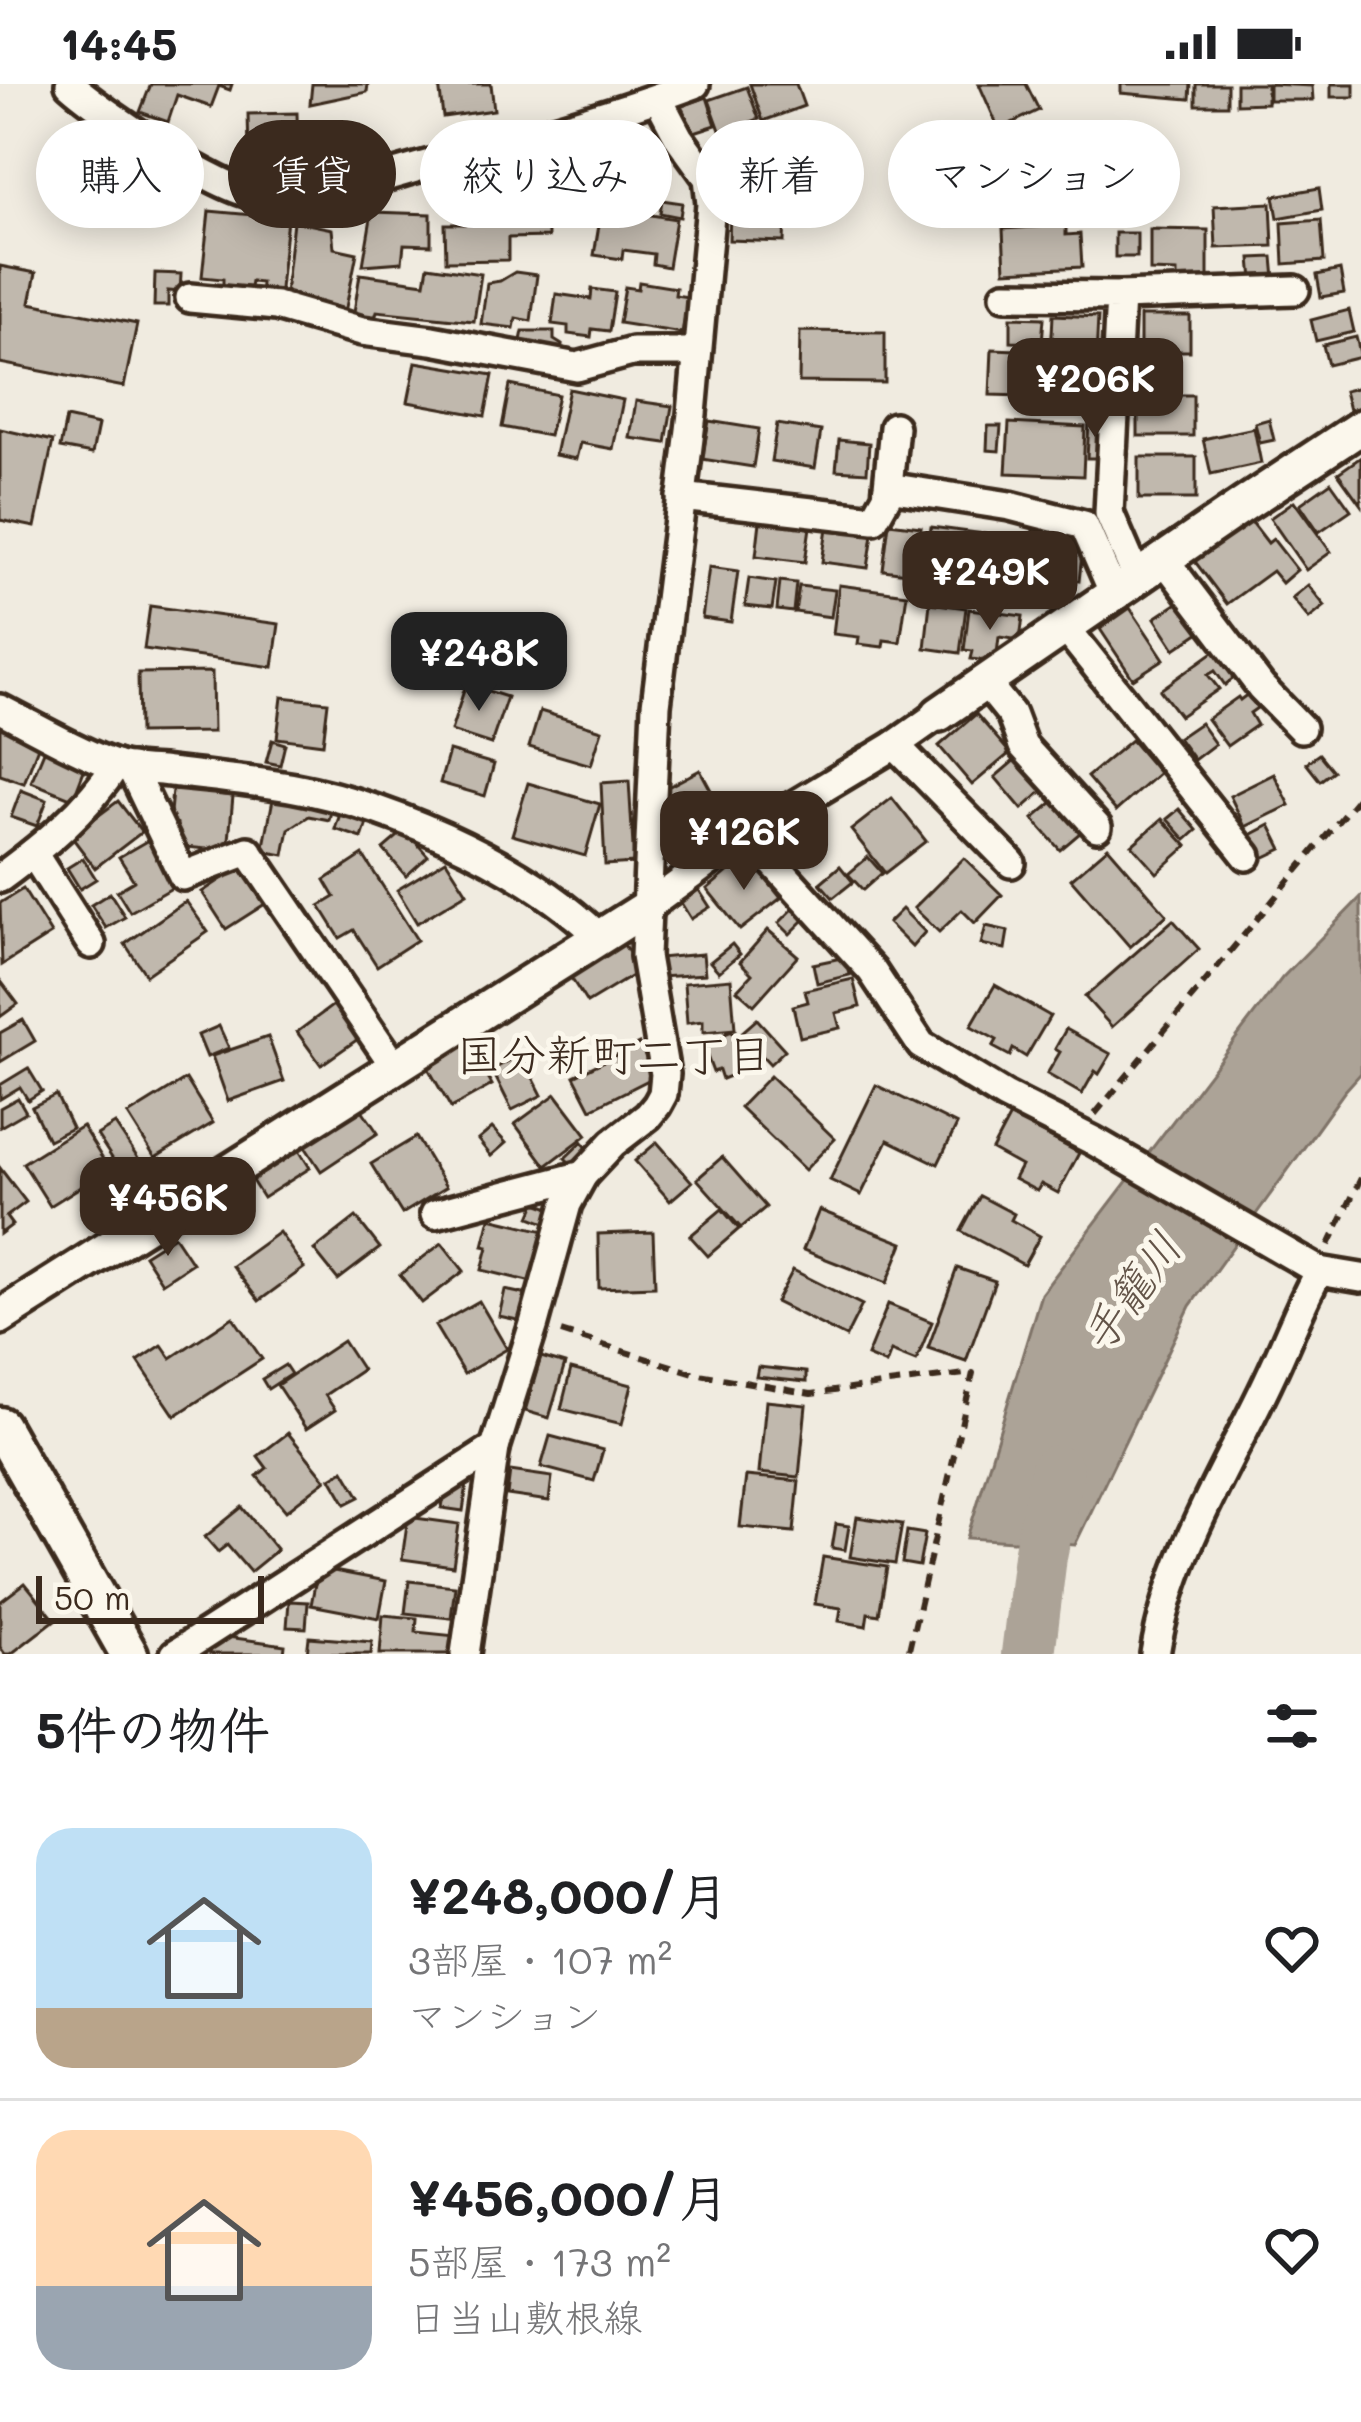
<!DOCTYPE html>
<html lang="ja">
<meta charset="utf-8">
<style>
:root{--surface:#fff;--page:#f6f6f6;--text:#202124;--muted:#757577;--line:#e0e0e0;--accent:#3b2a1e}
body{margin:0;font-family:Mali,"Klee One",sans-serif;background:var(--page);color:var(--text);height:100vh;display:flex;flex-direction:column;font-size:45px;white-space:nowrap}
*{box-sizing:border-box;margin:0}
p{font-size:39px;color:var(--muted)}
.icon{flex:none;width:66px;height:66px;fill:none;stroke:currentColor;stroke-width:2;stroke-linecap:round;stroke-linejoin:round}
.map{position:relative;height:1570px;overflow:hidden}
.sheet{display:flex;flex-direction:column;background:var(--surface);flex:1}
.sheet>*{flex:none}
.hud{position:absolute;left:36px;top:36px;width:1290px;height:108px;display:flex;gap:24px}
.scale{position:absolute;left:36px;bottom:30px;width:228px;box-sizing:border-box;padding-left:12px;border:6px solid #3b2a1e;border-top:0;font-size:33px;line-height:42px;white-space:nowrap;color:#3b2a1e;-webkit-text-stroke:9px #fbf7ec;paint-order:stroke}
.price{position:absolute;translate:-50% -102px;padding:0 27px;border-radius:24px;background:var(--accent);color:#fff;font-size:39px;line-height:78px;filter:drop-shadow(0 3px 6px #0008)}
.price::after{content:'';position:absolute;left:50%;top:72px;width:36px;height:27px;margin-left:-18px;background:inherit;clip-path:polygon(0 0,100% 0,50% 100%)}
.price.current{background:#222;color:#fff}
ul{padding:0;list-style:none}
li{display:flex;align-items:center;gap:36px;height:300px;padding:0 36px}
li+li{border-top:3px solid var(--line)}
li span{display:grid;place-items:center;flex:none;width:336px;height:240px;border-radius:36px;color:#555}
li>.icon{margin-inline-start:auto}
span .icon{width:144px;height:144px;fill:#fffc;stroke-width:1}
li b{font-size:51px}
h2{display:flex;justify-content:space-between;align-items:center;height:144px;padding:0 36px;font-size:51px}
.pill{padding:0 42px;border-radius:54px;background:var(--surface);box-shadow:0 6px 30px #0003;font-size:42px;line-height:108px}
.pill.current{background:var(--accent);color:#fff}
.status{display:flex;justify-content:space-between;align-items:center;height:84px;padding:0 60px;background:var(--surface);direction:ltr}
.status svg{height:33px;fill:currentColor}
.map>svg:first-child{display:block}
.water{fill:#aca397;stroke:#7f7367;stroke-width:3}
.lines{fill:none;stroke-linecap:round;stroke-linejoin:round}
.river{stroke:#aca397;stroke-width:54}
.building{fill:#c0b8ad;stroke:#3b2a1e;stroke-width:3}
.minor-casing{stroke:#3b2a1e;stroke-width:36}
.tertiary-casing{stroke:#3b2a1e;stroke-width:42}
.secondary-casing{stroke:#3b2a1e;stroke-width:45}
.path{stroke:#3b2a1e;stroke-width:6;stroke-dasharray:12 9;stroke-linecap:butt}
.minor{stroke:#fbf7ec;stroke-width:27}
.tertiary{stroke:#fbf7ec;stroke-width:33}
.secondary{stroke:#fbf7ec;stroke-width:36}
.labels{text-anchor:middle;stroke-width:10;stroke-linejoin:round;paint-order:stroke}
.neighbourhood-label{font-size:45px;fill:#3b2a1e;stroke:#fbf7ec}
.water-label{font-size:45px;font-style:italic;fill:#635448;stroke:#fbf7ec}
</style>
<div class="status"><b>14:45</b><svg viewBox="0 0 49 12"><path d="M0 12V9h3v3zM5 12V6h3v6zM10 12V3h3v9zM15 12V0h3v12zM26 1h20v11H26zM47 4h2v5h-2z"/></svg></div>
<div class="map">
<svg width="1361" height="1570" viewBox="0 0 1361 1570">
<rect width="100%" height="100%" fill="#f0ebe0"/>
<filter id="ink" filterUnits="userSpaceOnUse"><feTurbulence type="fractalNoise" baseFrequency=".00833" numOctaves="2"/><feDisplacementMap in="SourceGraphic" scale="24" xChannelSelector="R" yChannelSelector="G"/><feConvolveMatrix kernelMatrix="1 2 1 2 8 2 1 2 1" color-interpolation-filters="sRGB"/></filter>
<g filter="url(#ink)">
<path class="water" d="M1361 813V989L1344 1008 1190 1222 1075 1461 967 1454 1041 1210 1282 894Z"/>
<g class="lines">
<path class="river" d="M1028 1570 1040 1472 1057 1388"/>
</g>
<g class="building">
<path d="M151 0H232L230 6 219 2 211 23 177 11 168 38 140 28Z"/>
<path d="M312 0H368L367 8 310 20Z"/>
<path d="M439 0H491L494 26 443 33Z"/>
<path d="M750 0H796L804 22 763 37Z"/>
<path d="M979 0H1026L1039 26 999 45Z"/>
<path d="M1121 0H1191L1190 15 1121 9Z"/>
<rect x="1196" y="0" width="31" height="21"/>
<path d="M1236 0H1267V19L1236 20Z"/>
<path d="M1269 0 1312 2 1313 16H1269Z"/>
<rect x="1331" y="0" width="23" height="13"/>
<path d="M747 3 759 35 721 49 709 16Z"/>
<path d="M707 13 716 41 685 51 676 24Z"/>
<path d="M297 29 298 67 249 69 248 30Z"/>
<path d="M596 55 620 58 616 86 592 83Z"/>
<path d="M781 67 795 87 772 103 758 83Z"/>
<path d="M1056 67V81H1064L1065 118 999 119 998 69Z"/>
<path d="M644 69 666 72 663 89 667 90 664 111 616 104 620 82 641 85Z"/>
<path d="M1105 69 1106 137 1082 138 1080 70Z"/>
<path d="M547 100 548 153 508 154V176L446 177 445 140H469L468 102Z"/>
<path d="M731 104 786 106 784 158 729 156Z"/>
<path d="M1319 104 1322 126 1278 134 1274 112Z"/>
<path d="M662 116 682 119 680 133 660 129Z"/>
<path d="M1271 119 1273 162 1216 164 1214 122Z"/>
<path d="M602 123 676 135 668 183 653 180 654 170 623 166 622 175 594 171Z"/>
<path d="M209 127 287 134 279 215 260 213 261 199 251 198 249 209 223 207V195L202 193Z"/>
<path d="M372 128 431 130V161L404 160 402 178 363 181Z"/>
<path d="M1321 136 1324 177 1284 180 1282 139Z"/>
<path d="M293 137 332 145 334 164 357 169 343 238 284 220Z"/>
<path d="M1066 141V151L1080 150 1082 183 1005 187 1003 145Z"/>
<path d="M1150 145 1208 146V201H1177V188L1150 187Z"/>
<rect x="1115" y="149" width="22" height="24"/>
<path d="M1273 173 1275 195 1253 196 1251 174Z"/>
<path d="M0 182 36 189 30 219 137 240 124 303 0 279Z"/>
<path d="M428 182 481 190 474 237 377 227 374 237 353 234 360 190 425 199Z"/>
<path d="M1340 186 1344 209 1321 213 1317 191Z"/>
<path d="M515 188 537 191 531 237 516 234 514 244 481 240 487 199 500 197Z"/>
<path d="M155 189 181 190 180 208 168 207V222H154Z"/>
<path d="M639 198 676 204 675 211 688 213 682 249 619 239 625 203 638 205Z"/>
<path d="M592 205 615 208 609 247 592 245 591 253 568 250V242L552 240 556 210 591 215Z"/>
<path d="M1349 226 1354 248 1316 257 1311 236Z"/>
<path d="M1053 231 1098 233 1095 294 1075 293 1074 311 1049 310Z"/>
<rect x="1140" y="232" width="50" height="35"/>
<path d="M1011 233 1044 234 1042 258 1011 257Z"/>
<path d="M523 247H554V256L562 261 559 275 519 266Z"/>
<path d="M800 247 885 248V299L799 298Z"/>
<path d="M1356 253 1361 273 1328 281 1323 261Z"/>
<path d="M992 265 1046 267 1045 294 1023 293V312L990 311Z"/>
<path d="M416 278 493 291 485 332 408 318Z"/>
<rect x="1132" y="281" width="25" height="10"/>
<path d="M510 301 558 311 549 352 502 343Z"/>
<path d="M1361 303V323L1349 326 1344 307Z"/>
<path d="M569 305 623 316 613 365 580 359 576 375 555 371Z"/>
<path d="M1087 305H1102L1101 322H1086Z"/>
<rect x="1138" y="311" width="55" height="41"/>
<path d="M636 317 672 322 666 359 630 354Z"/>
<path d="M66 334 98 341 92 370 60 364Z"/>
<path d="M1269 335 1274 356 1260 359 1255 339Z"/>
<path d="M709 337 759 345 753 383 702 375Z"/>
<path d="M1089 338 1103 339 1101 374H1087Z"/>
<path d="M1009 339 1085 343 1083 392 1006 389Z"/>
<path d="M777 340 821 347 815 384 771 377Z"/>
<path d="M988 342H1001L999 367 987 366Z"/>
<path d="M1254 344 1261 379 1211 390 1203 355Z"/>
<path d="M0 345 53 357 35 443 0 436Z"/>
<path d="M839 356 869 359 867 388 836 386Z"/>
<rect x="1139" y="373" width="57" height="42"/>
<path d="M1361 373V421L1338 389Z"/>
<path d="M1331 398 1351 426 1319 448 1300 420Z"/>
<path d="M1294 417 1331 468 1306 486 1270 434Z"/>
<path d="M761 429 811 436 805 478 756 472Z"/>
<path d="M1248 433 1268 459 1273 455 1297 486 1282 499 1272 487 1227 520 1193 475Z"/>
<path d="M828 437 874 443 868 484 822 478Z"/>
<path d="M889 439 921 443 915 490 883 486Z"/>
<path d="M931 443 1023 455 1016 504 925 492Z"/>
<path d="M1033 446 1084 453 1079 497 1028 490Z"/>
<path d="M709 483 738 487 731 538 702 534Z"/>
<path d="M749 494 776 498 772 525 745 522Z"/>
<path d="M780 497 796 499 793 528 777 526Z"/>
<path d="M839 501 907 510 900 558 884 556 883 563 858 560 859 553 833 550Z"/>
<path d="M1308 501 1325 522 1309 535 1292 514Z"/>
<path d="M799 502 835 506 831 533 795 528Z"/>
<path d="M1182 516 1203 546 1175 565 1155 534Z"/>
<path d="M930 519 966 524 960 569 925 564Z"/>
<path d="M150 522 279 540 273 583 144 565Z"/>
<path d="M1130 524 1164 575 1133 595 1100 545Z"/>
<path d="M969 525 1023 532 1020 556 999 553 996 578 971 575 973 567 964 566Z"/>
<path d="M1216 566 1235 593 1225 601 1215 587 1208 591 1219 605 1180 632 1160 606Z"/>
<path d="M212 588 213 648 139 649 138 589Z"/>
<path d="M466 600 507 613 491 660 451 647Z"/>
<path d="M1248 610 1257 624 1250 629 1257 641 1227 662 1207 635 1238 613 1240 616Z"/>
<path d="M282 613 328 618 323 660 277 654Z"/>
<path d="M540 627 602 646 591 681 529 663Z"/>
<path d="M976 630 1010 669 972 701 939 662Z"/>
<path d="M1200 639 1215 660 1194 676 1178 654Z"/>
<path d="M0 640 41 655 24 699 0 691Z"/>
<path d="M272 656 285 660 280 681 266 678Z"/>
<path d="M1131 656 1159 689 1116 727 1087 693Z"/>
<path d="M47 660 88 676 73 715 31 698Z"/>
<path d="M449 667 494 680 485 712 440 699Z"/>
<path d="M1023 669 1050 700 1022 725 995 693Z"/>
<path d="M1319 670 1333 687 1320 697 1306 679Z"/>
<path d="M700 686 732 745 688 768 672 738 682 732 666 704Z"/>
<path d="M1274 690 1290 721 1245 743 1230 712Z"/>
<path d="M629 697 634 779 605 781 601 699Z"/>
<path d="M528 699 600 720 585 772 512 751Z"/>
<path d="M21 706 47 716 37 742 11 733Z"/>
<path d="M172 706 233 712 228 767 175 762 177 740H169Z"/>
<path d="M274 710 332 722 329 736 309 732 289 745 284 771 263 767Z"/>
<path d="M1060 712 1087 743 1060 766 1033 735Z"/>
<path d="M892 714 926 757 885 789 851 746Z"/>
<path d="M118 717 142 748 95 784 71 752Z"/>
<path d="M342 724 369 733 362 754 335 745Z"/>
<path d="M1179 725 1197 746 1186 756 1167 735Z"/>
<path d="M1162 735 1187 762 1157 789 1132 761Z"/>
<path d="M1270 741 1282 765 1263 774 1251 751Z"/>
<path d="M405 746 428 772 406 792 383 765Z"/>
<path d="M150 755 177 801 130 828 117 807 134 797 119 773Z"/>
<path d="M1108 763 1167 831 1130 863 1071 795Z"/>
<path d="M363 771 417 856 377 882 354 846 340 854 320 822 335 813 325 796Z"/>
<path d="M747 772 781 814 740 846 707 805Z"/>
<path d="M868 773 882 789 863 806 848 790Z"/>
<path d="M83 774 96 795 80 805 67 784Z"/>
<path d="M964 774 1002 811 975 839 962 826 939 848 914 824Z"/>
<path d="M446 776 467 809 417 839 397 806Z"/>
<path d="M243 781 268 818 226 845 202 808Z"/>
<path d="M840 782 853 798 833 814 820 799Z"/>
<path d="M697 803 710 823 691 835 678 814Z"/>
<path d="M23 805 51 850 2 881 0 819Z"/>
<path d="M110 809 125 833 106 844 91 821Z"/>
<path d="M186 817 208 848 146 891 125 860Z"/>
<path d="M795 823 806 834 790 850 779 839Z"/>
<path d="M902 825 925 848 912 863 888 839Z"/>
<path d="M1173 836 1199 865 1112 943 1085 913Z"/>
<path d="M986 842 1008 847 1005 865 981 860Z"/>
<path d="M768 846 798 872 754 921 737 906 752 890 740 878Z"/>
<path d="M621 856 640 887 587 919 568 889Z"/>
<path d="M732 860 740 870 719 888 710 878Z"/>
<path d="M703 870 705 890 660 893 658 874Z"/>
<path d="M846 873 850 891 817 899 813 880Z"/>
<path d="M731 895 735 945 703 948V937L687 939 684 899Z"/>
<path d="M853 895 860 923 836 929 840 944 800 953 793 922 808 918 805 906Z"/>
<path d="M0 896 18 920 0 933Z"/>
<path d="M995 901 1050 932 1026 973 1013 965 1010 972 993 963 997 956 971 942Z"/>
<path d="M336 919 361 953 321 981 297 948Z"/>
<path d="M757 935 785 966 770 980 741 949Z"/>
<path d="M23 936 35 957 0 978V949Z"/>
<path d="M219 942 229 964 207 973 198 951Z"/>
<path d="M1066 945 1111 970 1099 990 1095 987 1082 1010 1047 990 1060 968 1055 965Z"/>
<path d="M732 947 747 985 722 995 719 986 713 988 702 959Z"/>
<path d="M482 952 492 970 479 978 492 1001 451 1024 427 982Z"/>
<path d="M268 953 284 997 228 1017 212 972Z"/>
<path d="M639 960 656 992 591 1025 574 992Z"/>
<path d="M521 970 542 1011 512 1026 492 986Z"/>
<path d="M28 984 42 1007 28 1016 20 1003 0 1015V1001Z"/>
<path d="M770 992 835 1055 805 1086 740 1023Z"/>
<path d="M186 995 213 1039 155 1074 128 1031Z"/>
<path d="M876 1001 957 1041 938 1080 888 1056 861 1111 830 1096Z"/>
<path d="M556 1010 587 1051 546 1082 515 1040Z"/>
<path d="M56 1011 72 1044 48 1056 32 1023Z"/>
<path d="M18 1014 26 1028 0 1043V1024Z"/>
<path d="M358 1020 378 1049 321 1087 302 1058Z"/>
<path d="M1010 1032 1079 1069 1058 1109 1041 1100 1037 1107 1014 1095 1021 1082 992 1066Z"/>
<path d="M115 1040 139 1076 121 1088 97 1051Z"/>
<path d="M82 1042 109 1085 50 1122 23 1079Z"/>
<path d="M492 1044 506 1059 491 1072 478 1056Z"/>
<path d="M416 1053 446 1103 402 1130 371 1080Z"/>
<path d="M294 1058 310 1084 263 1114 247 1089Z"/>
<path d="M582 1058 591 1068 574 1083 565 1074Z"/>
<path d="M657 1058 692 1098 670 1117 635 1077Z"/>
<path d="M722 1073 766 1123 741 1144 697 1095Z"/>
<path d="M0 1084 26 1118 6 1133 12 1141 0 1150Z"/>
<path d="M980 1112 1014 1130 1011 1136 1040 1152 1024 1181 961 1147Z"/>
<path d="M536 1119 559 1127 553 1142 530 1133Z"/>
<path d="M722 1125 739 1145 708 1172 690 1152Z"/>
<path d="M819 1126 903 1159 887 1199 803 1166Z"/>
<path d="M356 1133 380 1164 338 1196 314 1166Z"/>
<path d="M490 1134 553 1149 540 1200 482 1186 488 1163 483 1162Z"/>
<path d="M279 1148 304 1184 259 1217 232 1182Z"/>
<path d="M653 1148 655 1202 599 1204 598 1150Z"/>
<path d="M174 1152 192 1179 162 1199 144 1171Z"/>
<path d="M442 1159 464 1187 422 1219 400 1191Z"/>
<path d="M957 1184 995 1197 966 1277 928 1264Z"/>
<path d="M793 1186 862 1221 846 1253 776 1218Z"/>
<path d="M505 1206 528 1211 522 1237 499 1232Z"/>
<path d="M479 1217 507 1265 464 1290 435 1242Z"/>
<path d="M888 1220 932 1238 916 1277 891 1267 886 1280 867 1272Z"/>
<path d="M233 1233 262 1275 175 1332 138 1277 162 1261 171 1274Z"/>
<path d="M343 1257 362 1286 325 1311 335 1326 306 1345 277 1301Z"/>
<path d="M541 1273 565 1280 549 1334 525 1327Z"/>
<path d="M285 1281 291 1290 268 1305 262 1295Z"/>
<path d="M758 1283 806 1288V1298L756 1293Z"/>
<path d="M571 1285 632 1301 622 1340 561 1325Z"/>
<path d="M766 1317 806 1321 799 1393 759 1389Z"/>
<path d="M288 1349 326 1396 286 1427 257 1392 267 1384 258 1372Z"/>
<path d="M550 1352 603 1366 594 1397 541 1383Z"/>
<path d="M344 1386 360 1413 346 1420 331 1394Z"/>
<path d="M510 1387 552 1393 549 1417 507 1411Z"/>
<path d="M746 1392 799 1397 794 1448 740 1443Z"/>
<path d="M467 1400 463 1427 442 1424 445 1403Z"/>
<path d="M242 1423 277 1466 250 1488 227 1461 218 1468 205 1453Z"/>
<path d="M408 1433 459 1440 453 1482 402 1475Z"/>
<path d="M857 1433 902 1440 895 1480 850 1473Z"/>
<path d="M836 1440 849 1442 845 1466 832 1464Z"/>
<path d="M907 1447 925 1450 919 1482 902 1479Z"/>
<path d="M823 1473 887 1483 879 1531 868 1529 866 1542 839 1537 841 1524 815 1520Z"/>
<path d="M318 1484 386 1497 379 1534 311 1521Z"/>
<path d="M409 1497 455 1502 451 1534 405 1529Z"/>
<path d="M25 1499 55 1536 11 1570H5L0 1563V1518Z"/>
<path d="M289 1517 308 1518 306 1544 287 1543Z"/>
<path d="M383 1531 417 1534 416 1548 456 1552 454 1570H380Z"/>
<path d="M213 1551 285 1561 284 1570H210Z"/>
<path d="M309 1553 372 1558 371 1570H307Z"/>
</g>
<g class="lines">
<g class="minor-casing">
<g id="minor">
<path d="M70 0C101 28 221 108 259 111 318 116 375 95 430 80 519 57 609 32 695 0"/>
<path d="M1005 211 1120 212 1109 429 1137 494"/>
<path d="M1120 212 1295 206"/>
<path d="M190 214 276 222 362 247 432 256 577 283 632 268H697"/>
<path d="M888 403 1010 422 1084 441 1114 510"/>
<path d="M681 413 874 435 887 412 894 343"/>
<path d="M1164 475 1261 603 1301 644"/>
<path d="M1065 543 1247 772"/>
<path d="M986 599 1011 630 1023 662 1097 743"/>
<path d="M0 625C35 643 78 668 115 681 129 686 146 686 161 687 197 691 234 695 270 700 377 714 520 777 598 852"/>
<path d="M895 661 1011 779"/>
<path d="M131 684 183 792 248 767 394 981"/>
<path d="M747 750 872 887 921 961 1005 1012 1094 1057 1319 1187 1361 1194"/>
<path d="M33 769 91 860"/>
<path d="M0 794C43 762 87 727 116 681"/>
<path d="M646 824 747 750 895 661 939 630"/>
<path d="M435 1130 583 1091"/>
<path d="M175 1570 495 1364 534 1240 567 1120 583 1091 613 1059 648 1032 657 1021 663 1010 665 990 645 872 656 621 692 330 711 120 708 94 679 54 658 14"/>
<path d="M465 1570 495 1364"/>
<path d="M1155 1570C1171 1471 1226 1386 1268 1297 1286 1260 1299 1223 1319 1187"/>
</g>
</g>
<g class="tertiary-casing">
<g id="tertiary">
<path d="M939 630 1243 421 1361 343"/>
<path d="M0 1233 646 824"/>
</g>
</g>
<g class="secondary-casing">
<path id="secondary" d="M0 1342 129 1570"/>
</g>
<g class="path">
<path d="M1095 1030 1361 710"/>
<path d="M1329 1161 1361 1094"/>
<path d="M561 1248 694 1289 811 1310 973 1289 908 1570"/>
</g>
<use href="#minor" class="minor"/>
<use href="#tertiary" class="tertiary"/>
<use href="#secondary" class="secondary"/>
</g>
</g>
<g class="labels">
<g class="neighbourhood-label">
<text x="614" y="987">国分新町二丁目</text>
</g>
<g class="water-label">
<text transform="translate(1131 1208) rotate(-54)" y="16">手籠川</text>
</g>
</g>
</svg>
<div class="scale">50 m</div>
<b class="price" style="left:1095px;top:356px">¥206K</b>
<b class="price" style="left:990px;top:549px">¥249K</b>
<b class="price current" style="left:479px;top:630px">¥248K</b>
<b class="price" style="left:744px;top:809px">¥126K</b>
<b class="price" style="left:168px;top:1175px">¥456K</b>
<div class="hud">
<a class="pill">購入</a>
<a class="pill current">賃貸</a>
<a class="pill">絞り込み</a>
<a class="pill">新着</a>
<a class="pill">マンション</a>
</div>
</div>
<section class="sheet">
<h2>5件の物件<svg class="icon" aria-label="filters" viewBox="0 0 24 24"><path d="M4 7h16M4 17h16"/><circle cx="9" cy="7" r="2"/><circle cx="15" cy="17" r="2"/></svg></h2>
<ul>
<li><span style="background:linear-gradient(#bfe0f5 75%,#b9a48a 0)"><svg class="icon" aria-label="home" viewBox="0 0 24 24"><path d="M3 11l9-7 9 7M6 9v11h12V9"/></svg></span><div><b>¥248,000/月</b><p>3部屋 · 107 m²</p><p>マンション</p></div><svg class="icon" aria-label="heart" viewBox="0 0 24 24"><path d="M12 20l-8-8c-3-5 5-10 8-4 3-6 11-1 8 4z"/></svg></li>
<li><span style="background:linear-gradient(#ffd9b3 65%,#9aa5b1 0)"><svg class="icon" aria-label="home" viewBox="0 0 24 24"><path d="M3 11l9-7 9 7M6 9v11h12V9"/></svg></span><div><b>¥456,000/月</b><p>5部屋 · 173 m²</p><p>日当山敷根線</p></div><svg class="icon" aria-label="heart" viewBox="0 0 24 24"><path d="M12 20l-8-8c-3-5 5-10 8-4 3-6 11-1 8 4z"/></svg></li>
</ul>
</section>
